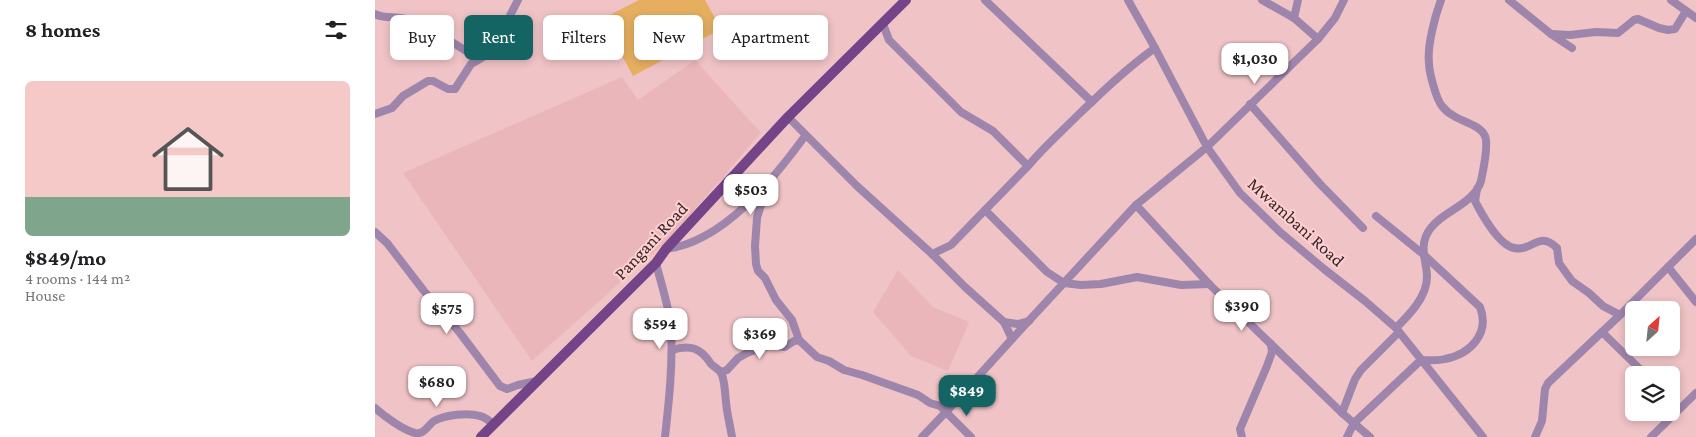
<!DOCTYPE html>
<meta charset="utf-8">
<style>
:root{--surface:#fff;--page:#f2f2f2;--text:#202124;--muted:#757577;--accent:#146463}
body{margin:0;font-family:"Crimson Pro",serif;background:var(--page);color:var(--text);height:100vh;display:flex;flex-direction:column;font-size:19px;white-space:nowrap}
*{box-sizing:border-box;margin:0}
p{font-size:16px;color:var(--muted)}
.icon{flex:none;width:28px;height:28px;fill:none;stroke:currentColor;stroke-width:2;stroke-linecap:round;stroke-linejoin:round}
.map{position:relative;flex:1;overflow:hidden}
.side{display:flex;flex-direction:column;background:var(--surface);width:375px}
.side>*{flex:none}
.banner{position:absolute;left:15px;top:15px;width:475px;height:45px;display:flex;gap:10px}
.needle{width:32px;rotate:27deg}
.tools{position:absolute;left:1250px;top:301px;display:grid;gap:10px}
.tools a{display:grid;place-items:center;width:55px;height:55px;border-radius:8px;background:var(--surface);box-shadow:0 2px 8px #0003;font-size:25px}
.price{position:absolute;translate:-50% -42px;padding:0 11px;border-radius:10px;background:#fff;color:#222;font-size:16px;line-height:32px;filter:drop-shadow(0 1px 2px #0008)}
.price::after{content:'';position:absolute;left:50%;top:30px;width:15px;height:11px;margin-left:-8px;background:inherit;clip-path:polygon(0 0,100% 0,50% 100%)}
.price.selected{background:var(--accent);color:#fff}
ul{padding:0;list-style:none}
li{display:grid;align-content:center;gap:10px;height:265px;padding:0 25px}
li span{display:grid;place-items:center;height:155px;border-radius:8px;color:#555}
li>.icon{margin-inline-start:auto}
span .icon{width:90px;height:90px;fill:#fffc;stroke-width:1}
li b{font-size:21px}
h2{display:flex;justify-content:space-between;align-items:center;height:60px;padding:0 25px;font-size:21px}
.chip{padding:0 18px;border-radius:8px;background:var(--surface);box-shadow:0 2px 8px #0003;font-size:18px;line-height:45px}
.chip.selected{background:var(--accent);color:#fff}
main{display:flex;flex:1;min-height:0}
.map>svg:first-child{display:block}
.built{fill:#ebb6b9}
.green{fill:#e6af60}
.lines{fill:none;stroke-linecap:round;stroke-linejoin:round}
.minor{stroke:#9e85ab;stroke-width:8}
.major{stroke:#734488;stroke-width:10}
.labels{text-anchor:middle;stroke-width:4;stroke-linejoin:round;paint-order:stroke}
.street-label{font-size:18px;fill:#382728;stroke:#fed0d2}
</style>
<main>
<section class="side">
<h2>8 homes<svg class="icon" aria-label="filters" viewBox="0 0 24 24"><path d="M4 7h16M4 17h16"/><circle cx="9" cy="7" r="2"/><circle cx="15" cy="17" r="2"/></svg></h2>
<ul>
<li><span style="background:linear-gradient(#f6c9c9 75%,#7fa58c 0)"><svg class="icon" aria-label="home" viewBox="0 0 24 24"><path d="M3 11l9-7 9 7M6 9v11h12V9"/></svg></span><div><b>$849/mo</b><p>4 rooms · 144 m²</p><p>House</p></div></li>
</ul>
</section>
<div class="map">
<svg width="1321" height="437" viewBox="0 0 1321 437">
<rect width="100%" height="100%" fill="#f0c3c6"/>
<g class="built">
<path d="M320 60 386 133 294 239 157 361 28 173 247 77 263 100Z"/>
<path d="M523 270 558 307 594 322 573 371 536 356 498 312Z"/>
</g>
<path class="green" d="M264 0H330L346 29 258 76 227 19Z"/>
<g class="lines">
<g class="minor">
<path d="M610 0 717 102"/>
<path d="M753 0 780 48 832 147 865 193 905 232 949 269 990 301 1021 328 1108 437"/>
<path d="M887 0 919 18 943 39 960 18 969 0"/>
<path d="M1134 0 1176 34 1197 48"/>
<path d="M1296 0 1321 18"/>
<path d="M0 14C10 19 20 16 31 19 56 27 80 45 103 58"/>
<path d="M919 18 923 0"/>
<path d="M508 24 514 40 586 112 618 131 653 166"/>
<path d="M1176 34 1195 35 1221 32 1243 33 1259 20 1263 19 1284 28 1293 30 1300 29 1311 11"/>
<path d="M875 104 945 184 988 228"/>
<path d="M0 114 17 108 28 96 53 81H58L73 89H80L96 64 122 49 125 35 143 0"/>
<path d="M413 117 482 186 557 254 576 245 653 166C668 148 685 133 702 116 727 92 752 68 780 48"/>
<path d="M393 182 382 218 380 246 381 264 383 271 390 278 401 300 417 320 424 340 442 357 454 361 469 370 487 375 543 395 555 403 565 406 596 437"/>
<path d="M1102 189 1100 201 1102 205C1109 218 1124 245 1139 248 1158 252 1163 230 1182 248L1184 263 1197 281 1214 293 1228 306 1245 315"/>
<path d="M761 205 834 284 967 413 995 437"/>
<path d="M610 210 672 272 689 283 706 285 726 284 762 277 806 285 834 284"/>
<path d="M0 232 12 243 49 291 85 333 125 386 132 389 143 385 162 381"/>
<path d="M291 249C348 242 398 180 430 136"/>
<path d="M557 254 590 287 629 322 637 339"/>
<path d="M281 263C286 284 294 306 296 328 298 364 294 401 290 437"/>
<path d="M1293 267 1321 302"/>
<path d="M629 322 643 324 654 321"/>
<path d="M1021 328C1034 315 1052 297 1052 277 1052 263 1045 250 1051 236 1061 212 1098 207 1106 181 1108 171 1114 145 1110 136 1105 125 1088 122 1079 116 1075 114 1070 110 1067 106 1061 99 1054 72 1054 63 1052 46 1060 16 1066 0"/>
<path d="M1227 332 1271 375"/>
<path d="M297 350C315 344 326 348 336 364 340 368 345 369 347 375 350 383 350 394 351 402 352 414 355 425 357 437"/>
<path d="M346 372 352 370 363 358 372 353 395 345 410 347 419 341 424 340"/>
<path d="M1296 400 1305 408"/>
<path d="M0 408C9 416 28 430 40 433 49 435 53 425 59 421 70 415 93 412 105 416 110 417 114 421 119 424"/>
<path d="M967 413 980 379 986 370 1024 332"/>
<path d="M547 437 571 412 637 339 761 205 832 147 943 39"/>
<path d="M867 437 865 429 892 366 897 352 896 344"/>
<path d="M972 437 979 423 1046 360C1054 360 1063 361 1070 359 1096 354 1115 333 1105 307L1048 254 1001 216"/>
<path d="M1160 437 1167 421 1170 389 1173 383 1245 315 1321 239"/>
<path d="M1276 437 1321 393"/>
</g>
<path class="major" d="M106 437 281 263 291 249 413 117 531 0"/>
</g>
<g class="labels">
<g class="street-label">
<text transform="translate(921 222) rotate(42)" y="6">Mwambani Road</text>
<text transform="translate(276 241) rotate(-47)" y="6">Pangani Road</text>
</g>
</g>
</svg>
<div class="tools">
<a><svg class="needle" viewBox="-14 -14 28 28"><path d="M0-13l5 13h-10z" fill="#e53935"/><path d="M0 13l5-13h-10z" fill="#757577"/></svg></a>
<a><svg class="icon" aria-label="layers" viewBox="0 0 24 24"><path d="M12 4l9 5-9 5-9-5zM3 14l9 5 9-5"/></svg></a>
</div>
<b class="price" style="left:880px;top:85px">$1,030</b>
<b class="price" style="left:376px;top:216px">$503</b>
<b class="price" style="left:867px;top:332px">$390</b>
<b class="price" style="left:72px;top:335px">$575</b>
<b class="price" style="left:285px;top:350px">$594</b>
<b class="price" style="left:385px;top:360px">$369</b>
<b class="price" style="left:62px;top:408px">$680</b>
<b class="price selected" style="left:592px;top:417px">$849</b>
<div class="banner">
<a class="chip">Buy</a>
<a class="chip selected">Rent</a>
<a class="chip">Filters</a>
<a class="chip">New</a>
<a class="chip">Apartment</a>
</div>
</div>
</main>
